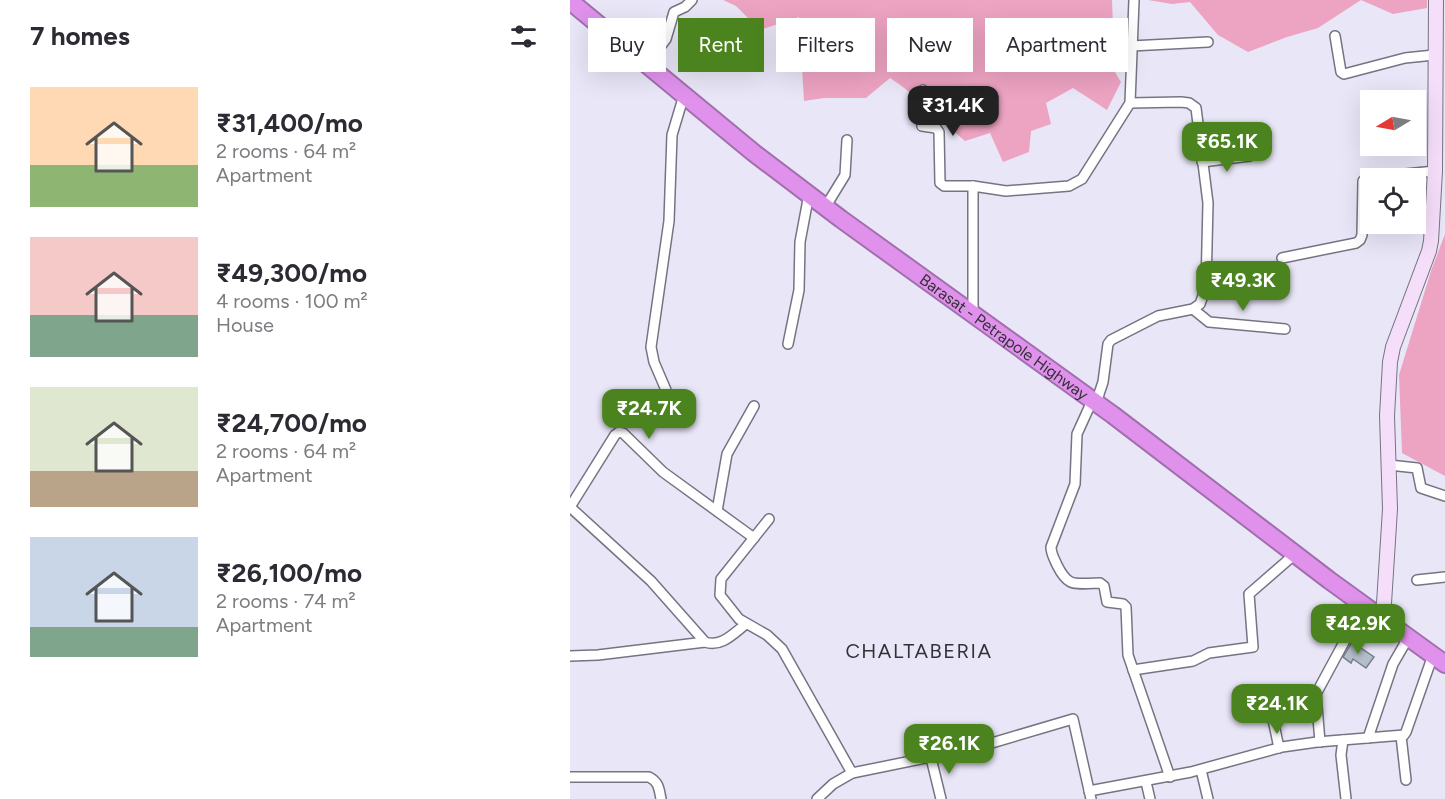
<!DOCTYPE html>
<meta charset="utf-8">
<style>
:root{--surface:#fff;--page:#f2f2f3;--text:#2b2b33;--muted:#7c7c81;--accent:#4b841f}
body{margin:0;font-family:Figtree,sans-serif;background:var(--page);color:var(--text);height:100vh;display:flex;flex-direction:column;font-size:22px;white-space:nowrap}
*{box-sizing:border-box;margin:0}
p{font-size:20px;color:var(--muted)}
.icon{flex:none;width:33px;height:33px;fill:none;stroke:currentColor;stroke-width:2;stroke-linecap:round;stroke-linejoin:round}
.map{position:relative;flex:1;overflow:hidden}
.side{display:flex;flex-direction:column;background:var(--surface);width:570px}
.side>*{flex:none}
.banner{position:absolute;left:18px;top:18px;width:570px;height:54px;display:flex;gap:12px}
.needle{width:39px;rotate:260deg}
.tools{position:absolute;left:790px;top:90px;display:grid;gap:12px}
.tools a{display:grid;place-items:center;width:66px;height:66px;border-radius:0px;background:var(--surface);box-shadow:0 6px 24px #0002;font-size:30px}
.price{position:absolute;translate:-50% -51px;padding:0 14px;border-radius:12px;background:var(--accent);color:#fff;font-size:20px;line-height:39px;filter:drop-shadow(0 2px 3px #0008)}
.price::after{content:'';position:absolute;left:50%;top:36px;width:18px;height:14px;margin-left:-9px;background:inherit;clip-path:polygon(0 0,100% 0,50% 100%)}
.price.on{background:#222;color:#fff}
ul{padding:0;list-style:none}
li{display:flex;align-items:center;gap:18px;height:150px;padding:0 30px}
li span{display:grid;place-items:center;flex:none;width:168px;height:120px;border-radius:0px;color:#555}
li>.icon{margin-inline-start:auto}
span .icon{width:72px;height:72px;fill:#fffc;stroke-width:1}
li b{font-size:26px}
h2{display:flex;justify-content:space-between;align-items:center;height:72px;padding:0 30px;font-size:26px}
.chip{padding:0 21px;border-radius:0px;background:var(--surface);box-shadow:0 6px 24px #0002;font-size:21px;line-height:54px}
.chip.on{background:var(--accent);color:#fff}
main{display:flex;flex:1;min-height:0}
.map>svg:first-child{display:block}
.green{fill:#eda3c2}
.building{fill:#b4bdca;stroke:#767e8a;stroke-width:1.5}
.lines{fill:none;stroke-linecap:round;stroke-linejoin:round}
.street-casing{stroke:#757482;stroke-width:12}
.secondary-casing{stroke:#757482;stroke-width:16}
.highway-casing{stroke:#a26fad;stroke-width:20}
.street{stroke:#fff;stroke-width:9}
.secondary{stroke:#f5def9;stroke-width:14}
.highway{stroke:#df91ec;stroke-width:16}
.labels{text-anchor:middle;stroke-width:4.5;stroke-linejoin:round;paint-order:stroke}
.street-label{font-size:16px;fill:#323137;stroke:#e9e7f7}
.quarter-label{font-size:20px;letter-spacing:1.5px;fill:#323137;stroke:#e9e7f7}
</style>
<main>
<section class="side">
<h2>7 homes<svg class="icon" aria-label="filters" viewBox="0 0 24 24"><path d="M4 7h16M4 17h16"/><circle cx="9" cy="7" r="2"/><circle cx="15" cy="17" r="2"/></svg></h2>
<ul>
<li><span style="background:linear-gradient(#ffd9b3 65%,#8fb573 0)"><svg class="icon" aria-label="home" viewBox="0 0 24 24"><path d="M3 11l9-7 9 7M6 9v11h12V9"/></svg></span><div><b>₹31,400/mo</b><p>2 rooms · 64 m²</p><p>Apartment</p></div></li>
<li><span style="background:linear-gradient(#f6c9c9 65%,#7fa58c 0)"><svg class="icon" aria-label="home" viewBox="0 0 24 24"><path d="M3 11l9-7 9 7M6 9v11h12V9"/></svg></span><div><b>₹49,300/mo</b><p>4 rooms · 100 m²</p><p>House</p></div></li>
<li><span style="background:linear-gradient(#dfe7d0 70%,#b9a48a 0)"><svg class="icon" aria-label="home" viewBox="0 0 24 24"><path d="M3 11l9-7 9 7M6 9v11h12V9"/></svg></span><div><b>₹24,700/mo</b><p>2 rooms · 64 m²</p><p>Apartment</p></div></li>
<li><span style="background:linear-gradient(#c9d6e8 75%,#7fa58c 0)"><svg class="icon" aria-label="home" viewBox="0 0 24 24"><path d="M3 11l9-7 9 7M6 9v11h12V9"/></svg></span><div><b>₹26,100/mo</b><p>2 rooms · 74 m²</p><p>Apartment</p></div></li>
</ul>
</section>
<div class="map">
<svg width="875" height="799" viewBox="0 0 875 799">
<rect width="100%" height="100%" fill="#e9e7f7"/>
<g class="green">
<path d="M153 0H542L543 28 533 52 551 82 537 110 503 88 476 103 481 124 461 131 459 152 433 162 420 133 395 141C370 120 348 96 320 78L296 98H254L234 101 229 17 190 30 166 6Z"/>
<path d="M578 0H857V8L823 14 791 0 748 28 717 37 678 52 648 35 620 2 602 4Z"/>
<path d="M875 234V476L832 453 829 375 861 271Z"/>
</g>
<path class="building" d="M782 642 804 657 796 668 783 659 781 663 773 657Z"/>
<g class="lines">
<g class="street-casing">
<g id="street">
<path d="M765 36 771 72 774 74 835 58 864 55"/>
<path d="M561 46 638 42"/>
<path d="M77 64 96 39 104 12 115 7 122 0"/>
<path d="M353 90 352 126 366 128 369 132 370 183 374 186H403"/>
<path d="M632 162 680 156"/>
<path d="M256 206 275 175 277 140"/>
<path d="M712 258 786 243 790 240 792 235 793 181 796 178 865 171"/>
<path d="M623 309 639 322 715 329"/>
<path d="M403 315V186L436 191 499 186 512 179 560 103 564 0"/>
<path d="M218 344 229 290 230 242 239 194"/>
<path d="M96 390 84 362 81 347 99 221 102 135 114 95"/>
<path d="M522 401 507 434 505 484 481 547C481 554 484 558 487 565 499 589 505 583 530 583L534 586 537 602 553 604 556 607 558 655 600 777"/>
<path d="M526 403 533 382 538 344 541 340 588 316 623 309 630 304 636 287 638 203 626 108 619 103 611 102 560 103"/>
<path d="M819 465 847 468 851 488 875 496"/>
<path d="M0 507 45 435 49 432 53 433 93 472 184 538"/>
<path d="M0 507 81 581 135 642C151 648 164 633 176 624"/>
<path d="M147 511 157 454 184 406"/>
<path d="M199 519 151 579 150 595 169 619 197 635 212 649 282 773"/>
<path d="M847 580 875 577"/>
<path d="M0 656 28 655 135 642"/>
<path d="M563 670 623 661 639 653 683 647 679 594 725 554"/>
<path d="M701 710 709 748"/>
<path d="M831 736 836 780"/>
<path d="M798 738 823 664 838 638"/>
<path d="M773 740 771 755 776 799"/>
<path d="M750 742 746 694 794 605"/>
<path d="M361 758 371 799"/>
<path d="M631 770 638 799"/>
<path d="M0 777H79C89 782 89 789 91 799"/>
<path d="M576 782 580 799"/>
<path d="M519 791 621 772 712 747 747 742 834 735 836 732 863 655"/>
<path d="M247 799 263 784 282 773 405 748 503 719 521 799"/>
</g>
</g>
<g class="secondary-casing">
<path id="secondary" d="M813 619 820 509 817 416 820 362 823 347 859 251 861 241 865 171 866 0"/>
</g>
<g class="highway-casing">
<g id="highway">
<path id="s1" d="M0 1 184 153 271 219 543 415 759 580 875 664"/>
</g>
</g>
<use href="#street" class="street"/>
<use href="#secondary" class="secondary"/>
<use href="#highway" class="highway"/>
</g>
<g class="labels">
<g class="street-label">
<text dy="6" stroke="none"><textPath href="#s1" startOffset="549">Barasat - Petrapole Highway</textPath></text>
</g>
<g class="quarter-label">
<text x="349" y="658">CHALTABERIA</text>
</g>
</g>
</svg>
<div class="tools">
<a><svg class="needle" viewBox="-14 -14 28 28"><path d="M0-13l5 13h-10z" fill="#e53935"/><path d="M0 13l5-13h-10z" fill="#7c7c81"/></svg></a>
<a><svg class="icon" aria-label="locate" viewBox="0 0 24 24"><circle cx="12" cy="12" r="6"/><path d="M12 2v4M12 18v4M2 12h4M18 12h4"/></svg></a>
</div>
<b class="price on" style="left:383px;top:137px">₹31.4K</b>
<b class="price" style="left:657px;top:173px">₹65.1K</b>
<b class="price" style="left:673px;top:312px">₹49.3K</b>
<b class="price" style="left:79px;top:440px">₹24.7K</b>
<b class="price" style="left:788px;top:655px">₹42.9K</b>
<b class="price" style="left:707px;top:735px">₹24.1K</b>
<b class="price" style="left:379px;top:775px">₹26.1K</b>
<div class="banner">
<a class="chip">Buy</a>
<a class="chip on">Rent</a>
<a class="chip">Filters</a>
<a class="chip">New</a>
<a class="chip">Apartment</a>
</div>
</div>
</main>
